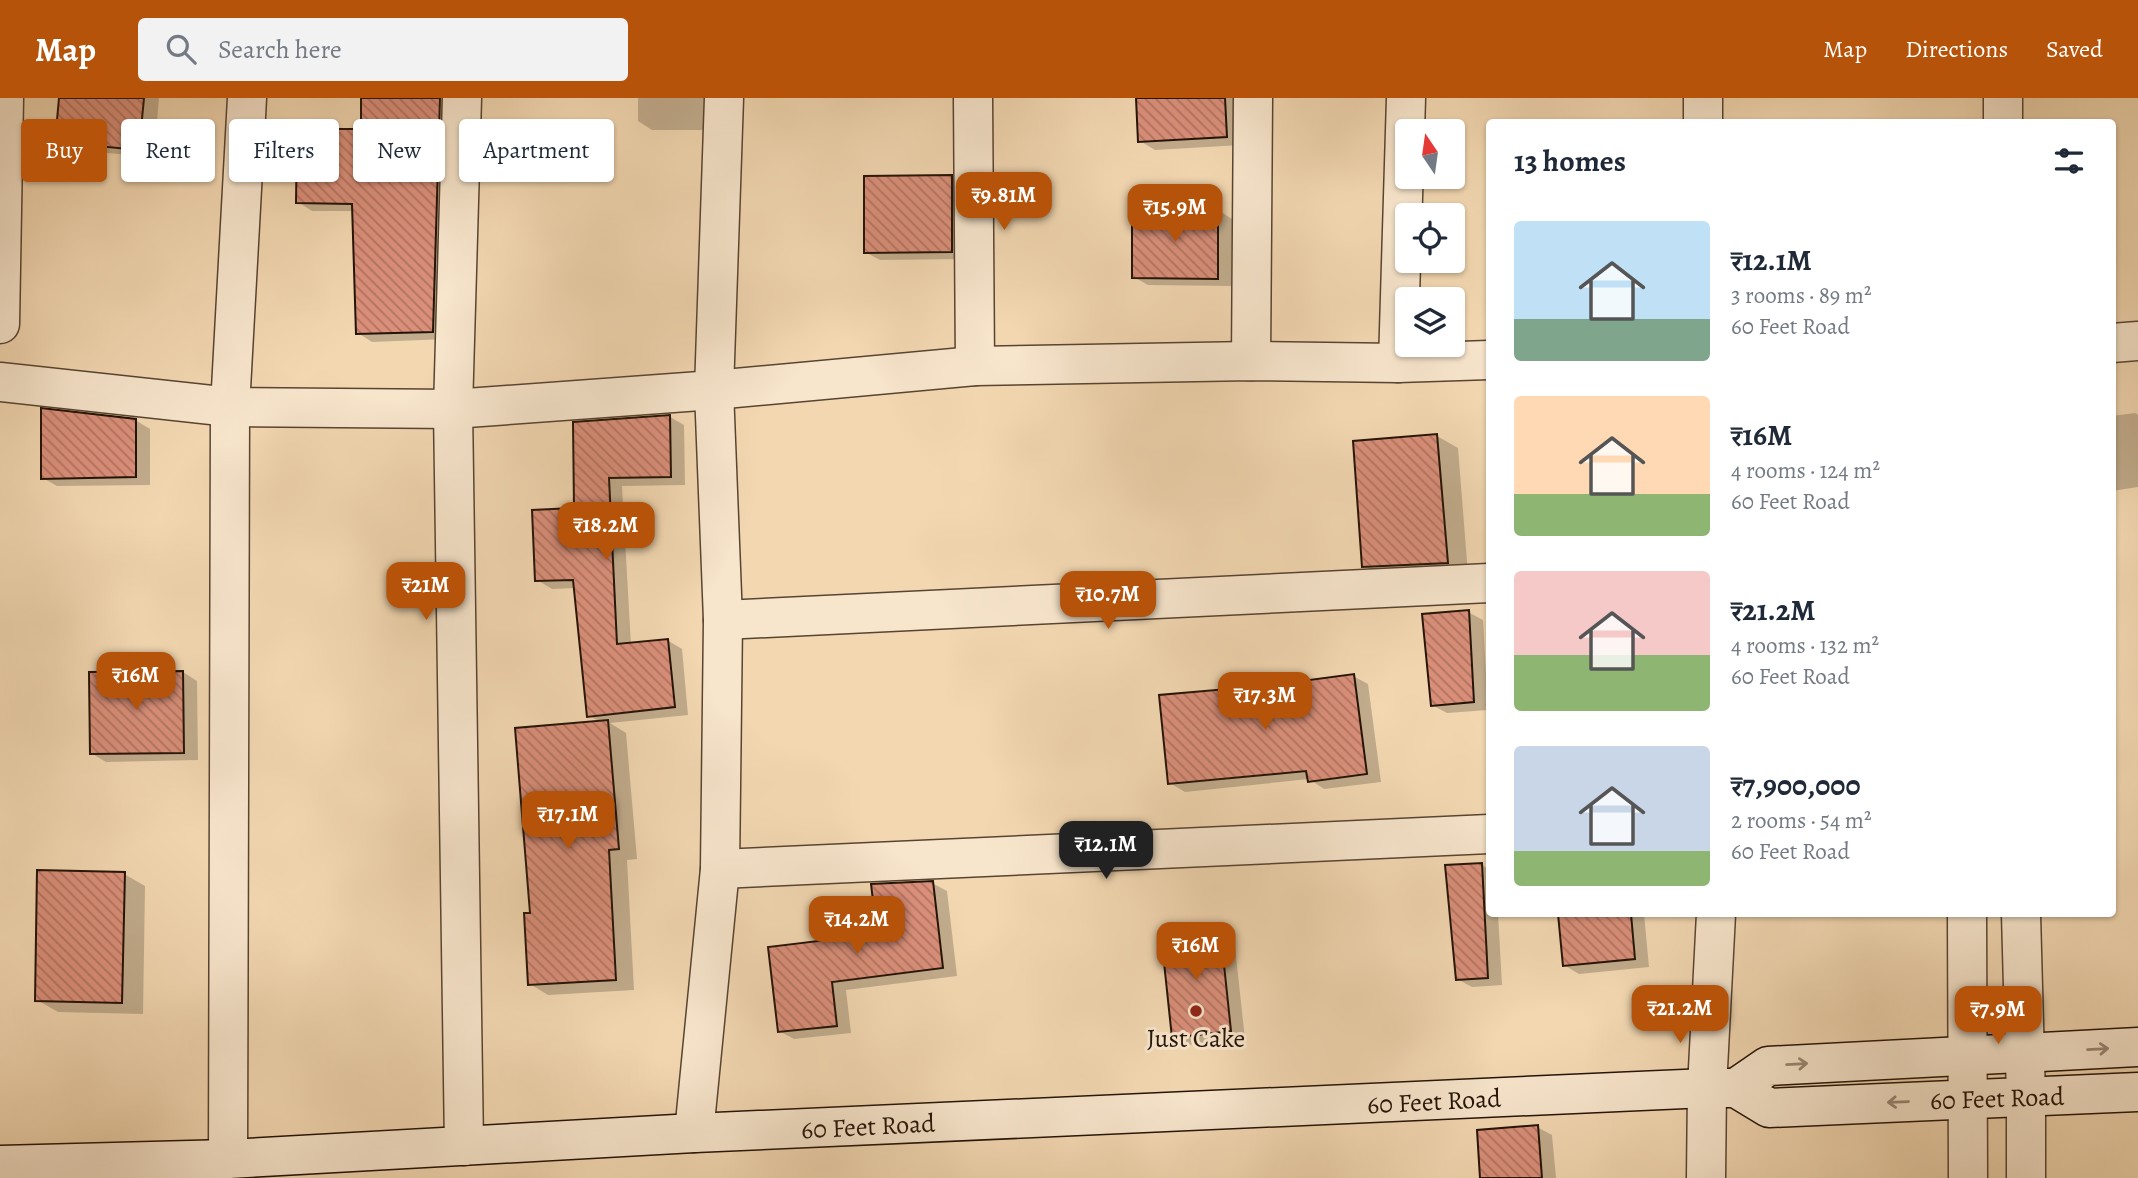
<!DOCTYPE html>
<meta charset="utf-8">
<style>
:root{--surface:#fff;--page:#f2f2f3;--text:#1f2937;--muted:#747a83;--accent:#b45309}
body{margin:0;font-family:Alegreya,serif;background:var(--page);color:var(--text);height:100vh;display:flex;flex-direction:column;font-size:26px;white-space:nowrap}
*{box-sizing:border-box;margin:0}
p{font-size:23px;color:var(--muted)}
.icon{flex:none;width:38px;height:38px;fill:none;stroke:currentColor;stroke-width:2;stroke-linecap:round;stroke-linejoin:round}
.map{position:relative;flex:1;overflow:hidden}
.sheet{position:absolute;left:1486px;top:21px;width:630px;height:798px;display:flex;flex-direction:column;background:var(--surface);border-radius:7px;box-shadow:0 2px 5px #0004}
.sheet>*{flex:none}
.top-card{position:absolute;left:21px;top:21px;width:665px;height:63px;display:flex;gap:14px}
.needle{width:46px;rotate:347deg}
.buttons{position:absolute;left:1395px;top:21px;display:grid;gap:14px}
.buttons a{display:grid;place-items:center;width:70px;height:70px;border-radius:7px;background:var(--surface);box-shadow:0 2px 5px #0004;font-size:35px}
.price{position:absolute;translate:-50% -60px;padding:0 16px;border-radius:14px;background:var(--accent);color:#fff;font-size:23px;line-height:46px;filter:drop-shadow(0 2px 4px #0008)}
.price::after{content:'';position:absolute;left:50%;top:42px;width:21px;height:16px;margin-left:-10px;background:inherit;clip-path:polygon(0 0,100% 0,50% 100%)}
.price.on{background:#222;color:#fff}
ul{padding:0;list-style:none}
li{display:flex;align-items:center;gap:21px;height:175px;padding:0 28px}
li span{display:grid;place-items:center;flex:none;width:196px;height:140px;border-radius:7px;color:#555}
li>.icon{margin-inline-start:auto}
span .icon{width:84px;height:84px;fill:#fffc;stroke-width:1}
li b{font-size:30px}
h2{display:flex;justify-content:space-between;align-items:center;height:84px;padding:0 28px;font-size:30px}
.tag{padding:0 24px;border-radius:7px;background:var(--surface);box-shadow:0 2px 5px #0004;font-size:24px;line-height:63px}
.tag.on{background:var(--accent);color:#fff}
header{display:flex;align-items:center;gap:42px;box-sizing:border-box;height:98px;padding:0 35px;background:var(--accent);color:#fff}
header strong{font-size:33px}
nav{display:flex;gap:38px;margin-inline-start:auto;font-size:24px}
.search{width:490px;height:63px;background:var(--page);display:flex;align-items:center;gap:18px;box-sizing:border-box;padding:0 24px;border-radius:7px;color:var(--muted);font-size:26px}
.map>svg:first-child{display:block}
.shadow{fill:#0003}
.building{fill:url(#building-back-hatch);stroke:#241307;stroke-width:2}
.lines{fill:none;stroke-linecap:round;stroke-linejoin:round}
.street-casing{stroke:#584432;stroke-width:41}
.secondary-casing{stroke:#241307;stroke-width:41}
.street{stroke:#f7e5cc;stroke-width:38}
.secondary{stroke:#f7e5cc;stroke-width:38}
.oneway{stroke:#988673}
.poi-dot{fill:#8f2418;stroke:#f7e5cc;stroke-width:2.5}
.labels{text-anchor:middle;stroke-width:6;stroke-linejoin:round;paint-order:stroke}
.poi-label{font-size:26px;fill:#241307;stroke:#f7e5cc}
.street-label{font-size:26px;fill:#241307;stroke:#f7e5cc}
</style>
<header>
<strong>Map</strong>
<div class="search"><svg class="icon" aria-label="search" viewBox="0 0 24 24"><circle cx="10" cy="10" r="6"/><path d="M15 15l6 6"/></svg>Search here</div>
<nav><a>Map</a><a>Directions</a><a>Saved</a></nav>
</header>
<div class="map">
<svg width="2138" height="1080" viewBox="0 0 2138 1080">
<defs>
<pattern id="building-back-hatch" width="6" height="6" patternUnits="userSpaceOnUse" patternTransform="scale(1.75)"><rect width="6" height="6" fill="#da8f7a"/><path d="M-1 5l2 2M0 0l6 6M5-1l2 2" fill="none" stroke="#b17462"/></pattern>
</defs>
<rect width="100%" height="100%" fill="#f2d7b1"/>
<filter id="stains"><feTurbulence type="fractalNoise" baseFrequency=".00286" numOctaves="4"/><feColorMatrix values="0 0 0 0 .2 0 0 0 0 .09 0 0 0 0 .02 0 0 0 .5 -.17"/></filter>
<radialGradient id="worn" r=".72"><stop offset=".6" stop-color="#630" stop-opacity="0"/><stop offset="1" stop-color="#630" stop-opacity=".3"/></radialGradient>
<g class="shadow">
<path d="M60 0H159L154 59 71 52 56 43Z"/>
<path d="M363 0H457L447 241 372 244 358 235 354 113H312L298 104 363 33Z"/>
<path d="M638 0H719L715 32H652L638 23Z"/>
<path d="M1137 0H1238L1241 47 1155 52 1140 43Z"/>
<path d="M951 79 966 88V161L880 162 865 154Z"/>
<path d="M1218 112 1232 121V188L1148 187 1134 179Z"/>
<path d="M2135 315 2138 317V389L2112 393V318Z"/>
<path d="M670 319 684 327 685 387 622 388 631 547 667 542 682 551 688 617 610 625 626 635 637 761 627 762 634 892 548 897 530 886 532 816 601 624 589 618 576 490 552 491 537 482 576 412Z"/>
<path d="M135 322 150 331V387L57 388 43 380Z"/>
<path d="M1437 338 1458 350 1468 476 1385 480 1364 468Z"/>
<path d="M1468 514 1483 522 1488 612 1447 615 1432 607Z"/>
<path d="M183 574 197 583 198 662 106 664 91 655Z"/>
<path d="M1353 578 1368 586 1381 684 1324 691 1309 681 1185 694 1170 685 1227 592 1231 595Z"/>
<path d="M1482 767 1489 771V816H1498L1502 887 1472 889 1457 881Z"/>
<path d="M124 776 145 788 143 916 58 914 37 902Z"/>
<path d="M932 785 947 793 957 878 846 892 851 935 794 941 779 933Z"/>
<path d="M1559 816H1644L1649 869 1579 876 1564 867Z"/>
<path d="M1219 831 1234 840 1245 941 1188 947 1173 939Z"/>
<path d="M1537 1029 1552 1037 1556 1080H1482Z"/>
</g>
<g class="building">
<path d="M59 0H144L139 52 55 44Z"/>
<path d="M361 0H440L433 234 356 236 352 106 296 105 297 31H361Z"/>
<path d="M1136 0H1225L1227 39 1138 44Z"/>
<path d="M952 77V154L864 155V78Z"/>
<path d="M1132 111H1218V181L1132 180Z"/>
<path d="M41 310 136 321V379L41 381Z"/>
<path d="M670 317 671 379 609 380 617 546 668 541 675 609 587 619 573 482 535 483 532 412 574 410 573 324Z"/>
<path d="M1437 336 1448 465 1362 469 1353 343Z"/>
<path d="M1469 512 1474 604 1431 608 1422 516Z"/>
<path d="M183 573 184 655 90 656 89 574Z"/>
<path d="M1354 576 1367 676 1308 684 1306 673 1168 686 1159 597 1227 591V593Z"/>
<path d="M608 622 619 751 609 752 616 882 528 887 524 815H530L515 630Z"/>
<path d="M1482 765 1488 880 1456 882 1445 767Z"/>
<path d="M37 772 125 774 122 905 35 903Z"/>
<path d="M933 783 943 870 832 884 837 928 778 934 768 849 877 836 871 786Z"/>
<path d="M1558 816H1631L1635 861 1563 868Z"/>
<path d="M1220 829 1231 933 1172 940 1161 836Z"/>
<path d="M1538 1027 1542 1080H1480L1477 1032Z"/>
</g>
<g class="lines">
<g class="street-casing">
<g id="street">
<path d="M462 0 453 311 464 1048"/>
<path d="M973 0 975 268"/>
<path d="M2003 0V24"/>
<path d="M1703 24V0"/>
<path d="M0 226 4 0"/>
<path d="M2112 245 2138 243"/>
<path d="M1251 263 1253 0"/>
<path d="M1398 265 1406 0"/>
<path d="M0 284 230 309 453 311 714 292 975 268 1251 263 1398 265 1489 262"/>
<path d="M723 522 1489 485"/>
<path d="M720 771 1489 736"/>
<path d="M1967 816 1968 1080"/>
<path d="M2021 816 2026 999V1080"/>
<path d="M694 1035 720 771 723 522 714 292 724 0"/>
<path d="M228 1061 230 309 247 0"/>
<path d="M1706 1080 1707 990 1716 816"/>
</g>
</g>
<g class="secondary-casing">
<g id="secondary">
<path d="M1736 990 1768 968 2138 949"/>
<path d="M0 1067 228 1061 694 1035 1707 990H1736L1769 1010 2138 994"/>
</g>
</g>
<use href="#street" class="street"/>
<use href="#secondary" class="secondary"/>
</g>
<defs><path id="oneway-shaft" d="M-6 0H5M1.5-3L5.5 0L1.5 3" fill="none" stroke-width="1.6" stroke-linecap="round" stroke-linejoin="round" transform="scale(1.75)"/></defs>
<g class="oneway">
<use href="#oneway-shaft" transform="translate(2098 951) rotate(-3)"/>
<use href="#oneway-shaft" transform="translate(1797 966) rotate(-3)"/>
<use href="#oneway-shaft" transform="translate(1898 1004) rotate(178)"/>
</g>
<circle class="poi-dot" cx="1196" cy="913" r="7"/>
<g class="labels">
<g class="poi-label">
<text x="1196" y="949">Just Cake</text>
</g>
<g class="street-label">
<text transform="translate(1997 1000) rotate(-2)" y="9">60 Feet Road</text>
<text transform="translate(1434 1003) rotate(-3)" y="9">60 Feet Road</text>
<text transform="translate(868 1028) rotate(-3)" y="9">60 Feet Road</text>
</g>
</g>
<rect width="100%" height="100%" filter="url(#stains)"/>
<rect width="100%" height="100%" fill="url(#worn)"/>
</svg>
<div class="buttons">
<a><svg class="needle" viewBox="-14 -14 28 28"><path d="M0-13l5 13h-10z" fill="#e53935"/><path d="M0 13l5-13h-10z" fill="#747a83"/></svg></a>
<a><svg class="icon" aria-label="locate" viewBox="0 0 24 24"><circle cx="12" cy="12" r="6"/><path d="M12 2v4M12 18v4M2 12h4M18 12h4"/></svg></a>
<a><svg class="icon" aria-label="layers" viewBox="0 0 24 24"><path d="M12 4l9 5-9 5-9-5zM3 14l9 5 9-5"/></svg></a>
</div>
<b class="price" style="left:1004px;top:134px">₹9.81M</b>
<b class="price" style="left:1175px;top:146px">₹15.9M</b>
<b class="price" style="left:606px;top:464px">₹18.2M</b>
<b class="price" style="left:426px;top:524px">₹21M</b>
<b class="price" style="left:1108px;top:533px">₹10.7M</b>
<b class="price" style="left:136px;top:614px">₹16M</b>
<b class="price" style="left:1265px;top:634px">₹17.3M</b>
<b class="price" style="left:568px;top:753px">₹17.1M</b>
<b class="price on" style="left:1106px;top:783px">₹12.1M</b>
<b class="price" style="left:857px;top:858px">₹14.2M</b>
<b class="price" style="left:1196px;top:884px">₹16M</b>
<b class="price" style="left:1680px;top:947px">₹21.2M</b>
<b class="price" style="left:1998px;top:948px">₹7.9M</b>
<div class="top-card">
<a class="tag on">Buy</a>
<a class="tag">Rent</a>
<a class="tag">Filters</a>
<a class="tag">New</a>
<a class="tag">Apartment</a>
</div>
<section class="sheet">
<h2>13 homes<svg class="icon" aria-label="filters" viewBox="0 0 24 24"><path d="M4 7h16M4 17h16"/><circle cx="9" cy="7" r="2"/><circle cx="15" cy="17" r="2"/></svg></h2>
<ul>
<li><span style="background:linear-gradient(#bfe0f5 70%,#7fa58c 0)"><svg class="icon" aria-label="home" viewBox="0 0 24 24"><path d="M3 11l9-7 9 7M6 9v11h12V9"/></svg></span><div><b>₹12.1M</b><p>3 rooms · 89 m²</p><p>60 Feet Road</p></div></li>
<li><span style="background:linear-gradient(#ffd9b3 70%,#8fb573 0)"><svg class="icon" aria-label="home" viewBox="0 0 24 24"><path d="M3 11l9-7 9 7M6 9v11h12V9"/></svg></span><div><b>₹16M</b><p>4 rooms · 124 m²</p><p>60 Feet Road</p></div></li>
<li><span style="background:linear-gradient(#f6c9c9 60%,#8fb573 0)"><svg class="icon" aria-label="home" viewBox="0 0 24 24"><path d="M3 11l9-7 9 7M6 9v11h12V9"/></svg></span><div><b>₹21.2M</b><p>4 rooms · 132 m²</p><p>60 Feet Road</p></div></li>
<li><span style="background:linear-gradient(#c9d6e8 75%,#8fb573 0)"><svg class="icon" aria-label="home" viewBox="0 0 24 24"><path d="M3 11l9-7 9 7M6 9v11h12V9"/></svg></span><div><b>₹7,900,000</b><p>2 rooms · 54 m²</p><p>60 Feet Road</p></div></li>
</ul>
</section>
</div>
